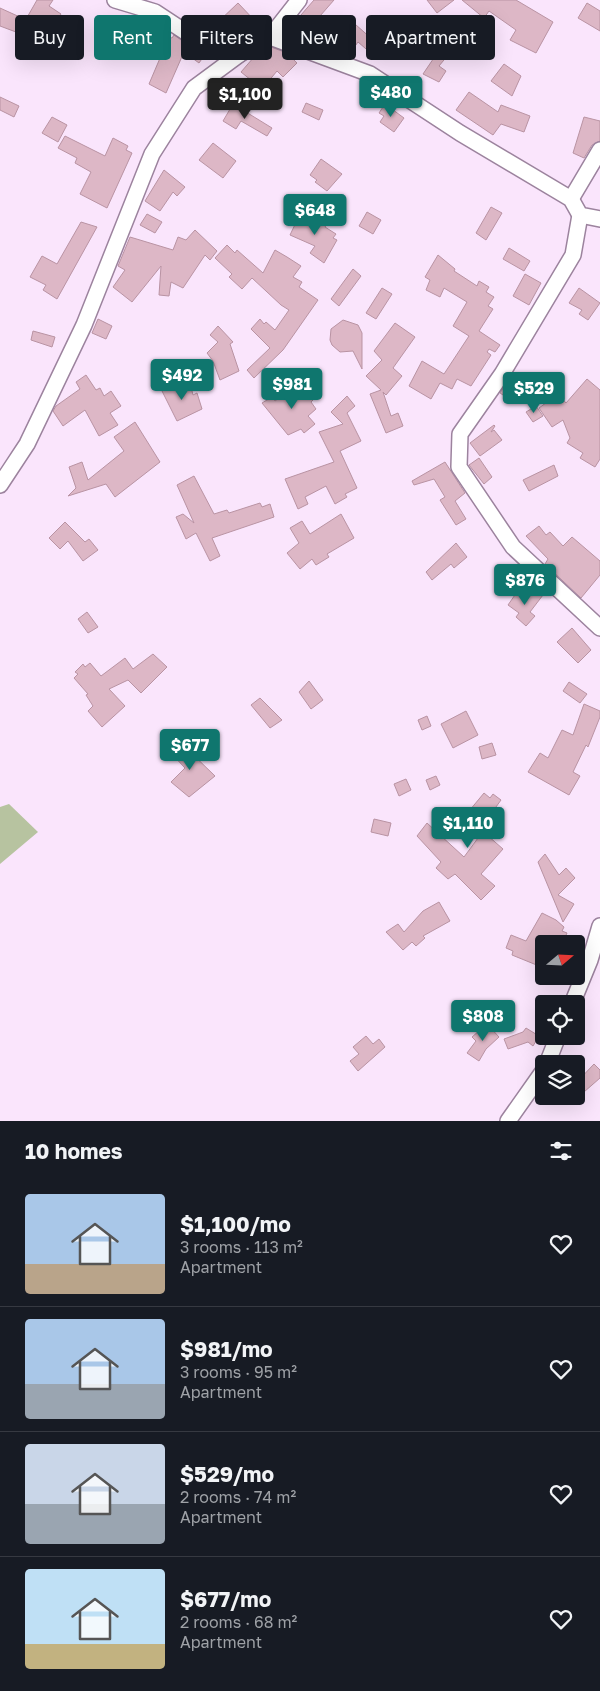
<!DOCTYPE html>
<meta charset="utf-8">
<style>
:root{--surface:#171b24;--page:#242831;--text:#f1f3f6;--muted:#9ea1a6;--line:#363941;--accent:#0f766e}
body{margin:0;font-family:"Golos Text",sans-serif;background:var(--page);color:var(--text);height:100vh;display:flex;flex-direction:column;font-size:19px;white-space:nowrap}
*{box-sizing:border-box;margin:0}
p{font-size:16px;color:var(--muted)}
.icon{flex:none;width:28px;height:28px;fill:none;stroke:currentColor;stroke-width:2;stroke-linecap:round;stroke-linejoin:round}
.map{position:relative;height:1121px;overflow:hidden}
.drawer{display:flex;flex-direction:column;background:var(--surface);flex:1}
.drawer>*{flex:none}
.banner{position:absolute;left:15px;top:15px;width:570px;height:45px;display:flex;gap:10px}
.needle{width:32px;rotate:71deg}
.tools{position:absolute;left:535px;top:935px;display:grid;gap:10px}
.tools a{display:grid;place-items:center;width:50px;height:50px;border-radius:5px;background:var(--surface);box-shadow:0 5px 20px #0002;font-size:25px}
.price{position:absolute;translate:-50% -42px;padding:0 11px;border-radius:5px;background:var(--accent);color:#fff;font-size:16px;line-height:32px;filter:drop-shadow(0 1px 2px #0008)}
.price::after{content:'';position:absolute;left:50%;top:30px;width:15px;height:11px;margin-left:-8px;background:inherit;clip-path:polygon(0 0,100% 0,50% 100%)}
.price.active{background:#222;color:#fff}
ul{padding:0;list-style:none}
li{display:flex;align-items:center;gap:15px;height:125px;padding:0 25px}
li+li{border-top:1px solid var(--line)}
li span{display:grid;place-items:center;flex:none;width:140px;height:100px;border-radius:5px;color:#555}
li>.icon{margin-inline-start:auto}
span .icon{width:60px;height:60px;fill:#fffc;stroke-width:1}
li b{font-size:21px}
h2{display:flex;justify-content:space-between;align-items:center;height:60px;padding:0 25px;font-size:21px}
.chip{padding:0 18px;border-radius:5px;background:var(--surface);box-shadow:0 5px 20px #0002;font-size:18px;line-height:45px}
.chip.active{background:var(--accent);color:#fff}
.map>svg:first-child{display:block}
.forest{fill:#b7c3a0}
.building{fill:#ddb7c6;stroke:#b993a3}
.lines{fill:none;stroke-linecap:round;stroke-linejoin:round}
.minor-casing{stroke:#9c839e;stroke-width:18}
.minor{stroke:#fff;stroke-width:15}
</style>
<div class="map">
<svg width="600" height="1121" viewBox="0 0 600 1121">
<rect width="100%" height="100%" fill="#fae5fc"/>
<path class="forest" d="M9 804 38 832 0 864V807Z"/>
<g class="building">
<path d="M37 0H53L49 6 61 14 52 27 44 22 39 30 25 21Z"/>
<path d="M314 0H334L320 16 337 28 347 17 381 47 373 55 358 42 348 56 334 51 308 31 305 34 294 23Z"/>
<path d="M427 0H454L437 13Z"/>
<path d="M462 0H516L553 22 536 53 510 40 516 30 489 11 484 18Z"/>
<path d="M238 3 256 22 234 42 216 24Z"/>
<path d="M587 3 600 11V31L578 18Z"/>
<path d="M0 8 22 18 16 32 0 26Z"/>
<path d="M452 25 462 34V38L439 66 446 71 439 82 423 74 442 46 437 43Z"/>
<path d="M174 35 194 49 206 53 199 63 184 52 166 93 149 84 169 37 172 38Z"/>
<path d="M271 47 287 53 297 63 283 77 277 71 262 89 241 72 254 57 256 59Z"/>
<path d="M504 64 521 76 512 96 491 81Z"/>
<path d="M469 92 498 112 501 105 530 116 524 132 501 124 493 135 456 110Z"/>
<path d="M0 97 19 106 14 117 0 110Z"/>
<path d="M306 103 323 110 319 120 302 112Z"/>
<path d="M233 104 272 128 267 136 241 121 236 129 223 121Z"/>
<path d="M385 104 404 118 394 132 380 122 384 116 379 113Z"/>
<path d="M52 117 67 125 58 142 42 133Z"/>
<path d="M584 117 600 121V141L592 145 584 158 573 153Z"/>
<path d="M65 136 105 156 113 138 128 146 126 150 132 153 107 208 80 194 91 172 75 163 77 158 58 148Z"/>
<path d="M213 143 236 161 223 178 199 160Z"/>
<path d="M321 159 342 174 327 191 315 182 317 180 310 175Z"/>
<path d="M164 170 185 187 177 196 173 192 160 211 145 201Z"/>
<path d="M491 207 502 213 486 240 476 233Z"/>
<path d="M301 212 327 224 325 227 336 234 333 238 337 240 324 263 310 253 315 246 290 235Z"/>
<path d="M367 212 381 220 373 234 359 226Z"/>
<path d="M147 214 162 222 155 233 140 225Z"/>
<path d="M81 222 97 227 57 299 43 290 46 285 30 277 42 256 57 264Z"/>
<path d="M195 230 217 251 210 260 205 255 183 288 171 282 169 296 159 295 161 266 132 302 113 287 125 270 118 266 130 237 173 250 178 237 186 240Z"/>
<path d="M227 245 235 253 237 250 263 273 275 250 287 257 301 266 293 277 302 282 299 287 318 300 283 350 254 378 247 370 270 348 251 329 260 319 264 324 266 322 275 330 289 310 281 305 252 278 242 289 229 277 232 274 215 258Z"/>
<path d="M509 248 530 261 524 271 503 259Z"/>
<path d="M438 255 455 269 454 271 477 286 479 281 489 287 486 292 494 297 488 306 493 309 479 331 500 345 495 352 489 349 487 352 491 355 471 386 457 379 452 389 440 383 431 399 409 386 422 361 444 374 469 336 453 326 467 302 444 288 440 297 426 290 430 280 425 277Z"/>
<path d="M353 269 361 276 339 306 331 299Z"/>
<path d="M525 274 541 283 529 305 513 296Z"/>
<path d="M382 288 392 294 376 319 366 313Z"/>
<path d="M579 288 600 303 588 320 579 314 582 310 569 303Z"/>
<path d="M98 319 112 326 106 339 92 333Z"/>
<path d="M343 320 358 325 362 333V369L353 351 340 352 332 345 330 340 331 329Z"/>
<path d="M395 323 415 337 393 368 402 376 386 395 383 392 391 416 398 413 403 426 386 433 370 394 381 390 366 376 382 360 374 351Z"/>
<path d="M218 326 233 342 230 344 239 371 220 380 213 361 207 353 218 342 210 335Z"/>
<path d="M33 331 55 337 52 347 31 340Z"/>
<path d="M86 375 96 390 100 388 104 396 111 391 121 406 110 413 118 425 99 436 85 410 63 426 53 411 56 406 80 389 76 382Z"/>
<path d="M511 377 523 386 512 401 500 393Z"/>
<path d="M587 379 600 390V459L595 467 580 458 583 453 567 443 570 438 563 420 552 427 539 408 558 394 566 403Z"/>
<path d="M190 383 193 395 197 393 202 409 177 421 162 391 171 387 172 388Z"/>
<path d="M300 383 313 400 311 402 316 409 308 416 315 424 304 433 301 429 288 435 262 403 272 397 275 401Z"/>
<path d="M347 396 355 406 347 413 361 441 340 451 357 488 345 494 347 497 335 504 326 486 305 497 308 504 298 509 285 479 334 462 319 432 343 424 331 412Z"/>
<path d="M536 406 543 416 533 422 526 412Z"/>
<path d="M135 422 160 462 115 497 106 484 68 496 76 488 69 467 82 462 88 480 124 451 114 437Z"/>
<path d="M494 425 495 426 491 432 494 430 502 440 480 456 470 443Z"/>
<path d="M479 458 492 477 484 484 469 465Z"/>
<path d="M445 462 465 493 455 501 466 519 456 525 440 500 445 497 434 479 414 485 412 481Z"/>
<path d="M554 465 558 476 529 491 523 480Z"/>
<path d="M194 476 214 514 227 510 229 513 260 503 262 507 270 504 274 517 212 538 220 556 210 561 196 533 186 539 176 517 183 514 194 523 177 485Z"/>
<path d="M341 514 354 538 327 554 329 557 316 565 312 559 300 569 287 553 299 543 290 528 302 521 310 534Z"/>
<path d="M65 522 85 542 89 539 98 550 83 561 68 541 60 549 49 538Z"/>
<path d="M539 526 546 535 550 532 563 546 572 537 600 561V575L581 598 545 564 548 559 526 536Z"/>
<path d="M456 543 467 557 454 568 451 564 432 580 426 572Z"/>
<path d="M535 589 543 595 530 612 535 616 526 626 516 617 519 613 508 605 517 592 526 600Z"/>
<path d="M87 612 98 627 88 633 78 619Z"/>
<path d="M572 628 591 650 578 663 557 642Z"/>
<path d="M153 654 167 667 141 693 128 680 109 689 125 706 102 727 88 711 93 706 86 695 88 694 74 678 78 674 75 672 83 664 85 667 90 663 101 676 125 658 133 669Z"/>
<path d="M309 681 323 700 311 709 299 692Z"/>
<path d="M569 682 587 694 580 703 563 691Z"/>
<path d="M260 698 282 720 270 728 251 705Z"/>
<path d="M584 704 600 711V717L588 747 586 745 573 772 580 776 569 795 528 772 540 753 548 758 562 730 573 735Z"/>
<path d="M466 711 478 735 453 748 441 724Z"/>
<path d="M427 716 431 726 422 730 418 720Z"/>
<path d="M180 742 215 776 189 797 171 782 185 768 170 752Z"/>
<path d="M492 743 496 755 482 759 479 747Z"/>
<path d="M436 776 440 785 430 790 426 780Z"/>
<path d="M406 779 411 790 399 796 394 784Z"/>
<path d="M484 793 490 798 493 794 501 800 483 825 490 831 487 835 503 849 481 874 495 886 481 900 455 874 448 879 436 868 441 862 417 836 427 823 464 857 478 838 460 822Z"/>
<path d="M374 819 391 823 388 836 371 832Z"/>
<path d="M545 854 559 875 566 868 575 878 558 895 574 904 563 922 538 862Z"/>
<path d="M439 902 450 921 423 936 425 938 416 946 412 942 403 950 386 932 398 924 404 932 423 911Z"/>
<path d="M542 913 556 920 564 927 562 931 567 933 562 944H544V968L512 955 513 951 506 948 511 935 526 941Z"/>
<path d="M487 1024 499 1037 486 1049 479 1061 467 1053 476 1041 472 1037Z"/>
<path d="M526 1028 539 1036 533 1046 528 1042 508 1049 504 1039 523 1032Z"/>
<path d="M366 1036 373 1044 379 1039 385 1047 358 1071 350 1061 359 1054 353 1047Z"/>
<path d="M594 1064 600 1070V1078L576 1099V1083Z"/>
</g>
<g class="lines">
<g class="minor-casing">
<g id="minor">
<path d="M115 0 155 12 199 41 240 54"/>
<path d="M270 37 370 74 460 133 571 199 580 215 600 219"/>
<path d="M571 199 600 150"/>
<path d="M580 215 573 255 502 374 460 434 459 467 513 547 600 628"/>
<path d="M0 485 27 444 84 325 152 154 194 88 240 54 270 37 299 0"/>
<path d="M572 1004 590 960 600 926"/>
<path d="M547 1064 558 1036"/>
<path d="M508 1121 544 1070"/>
</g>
</g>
<use href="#minor" class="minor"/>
</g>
</svg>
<div class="tools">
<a><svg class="needle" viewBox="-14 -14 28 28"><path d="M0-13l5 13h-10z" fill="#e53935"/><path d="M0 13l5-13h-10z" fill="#9ea1a6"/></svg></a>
<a><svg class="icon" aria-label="locate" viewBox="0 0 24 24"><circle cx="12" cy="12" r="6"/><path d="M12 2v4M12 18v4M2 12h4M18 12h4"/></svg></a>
<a><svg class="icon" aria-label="layers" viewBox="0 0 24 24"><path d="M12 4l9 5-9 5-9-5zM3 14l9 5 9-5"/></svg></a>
</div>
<b class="price" style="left:391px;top:118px">$480</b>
<b class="price active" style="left:245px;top:120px">$1,100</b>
<b class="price" style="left:315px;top:236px">$648</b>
<b class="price" style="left:182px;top:401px">$492</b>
<b class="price" style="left:292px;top:410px">$981</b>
<b class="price" style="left:534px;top:414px">$529</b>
<b class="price" style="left:525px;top:606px">$876</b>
<b class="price" style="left:190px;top:771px">$677</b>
<b class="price" style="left:468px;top:849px">$1,110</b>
<b class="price" style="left:483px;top:1042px">$808</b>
<div class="banner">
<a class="chip">Buy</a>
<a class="chip active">Rent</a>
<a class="chip">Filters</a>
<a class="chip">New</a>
<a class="chip">Apartment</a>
</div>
</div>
<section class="drawer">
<h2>10 homes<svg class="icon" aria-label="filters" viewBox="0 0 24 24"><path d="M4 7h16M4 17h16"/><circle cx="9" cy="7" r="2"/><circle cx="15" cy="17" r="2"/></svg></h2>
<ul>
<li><span style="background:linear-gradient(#a9c7e8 70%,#b9a48a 0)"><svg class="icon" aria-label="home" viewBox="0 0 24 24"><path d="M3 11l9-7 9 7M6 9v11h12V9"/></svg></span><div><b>$1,100/mo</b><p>3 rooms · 113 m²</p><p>Apartment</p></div><svg class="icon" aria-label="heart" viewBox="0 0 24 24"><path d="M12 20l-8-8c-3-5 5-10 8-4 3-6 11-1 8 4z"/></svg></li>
<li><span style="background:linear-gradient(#a9c7e8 65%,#9aa5b1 0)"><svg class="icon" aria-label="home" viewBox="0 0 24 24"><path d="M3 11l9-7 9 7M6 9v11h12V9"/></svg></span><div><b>$981/mo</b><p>3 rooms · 95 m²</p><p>Apartment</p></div><svg class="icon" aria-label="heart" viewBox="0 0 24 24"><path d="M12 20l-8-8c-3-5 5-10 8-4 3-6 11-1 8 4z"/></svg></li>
<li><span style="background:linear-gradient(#c9d6e8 60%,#9aa5b1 0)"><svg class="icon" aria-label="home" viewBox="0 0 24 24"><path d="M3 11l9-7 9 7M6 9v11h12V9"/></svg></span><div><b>$529/mo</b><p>2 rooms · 74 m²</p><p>Apartment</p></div><svg class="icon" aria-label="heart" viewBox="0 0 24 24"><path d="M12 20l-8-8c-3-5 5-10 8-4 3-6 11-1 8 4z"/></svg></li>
<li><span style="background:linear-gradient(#bfe0f5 75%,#c2b280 0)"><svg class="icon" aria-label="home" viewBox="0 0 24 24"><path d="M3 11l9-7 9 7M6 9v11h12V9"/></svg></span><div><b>$677/mo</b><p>2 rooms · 68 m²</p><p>Apartment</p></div><svg class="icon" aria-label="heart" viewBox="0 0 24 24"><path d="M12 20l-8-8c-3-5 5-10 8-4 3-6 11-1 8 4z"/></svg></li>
</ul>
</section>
